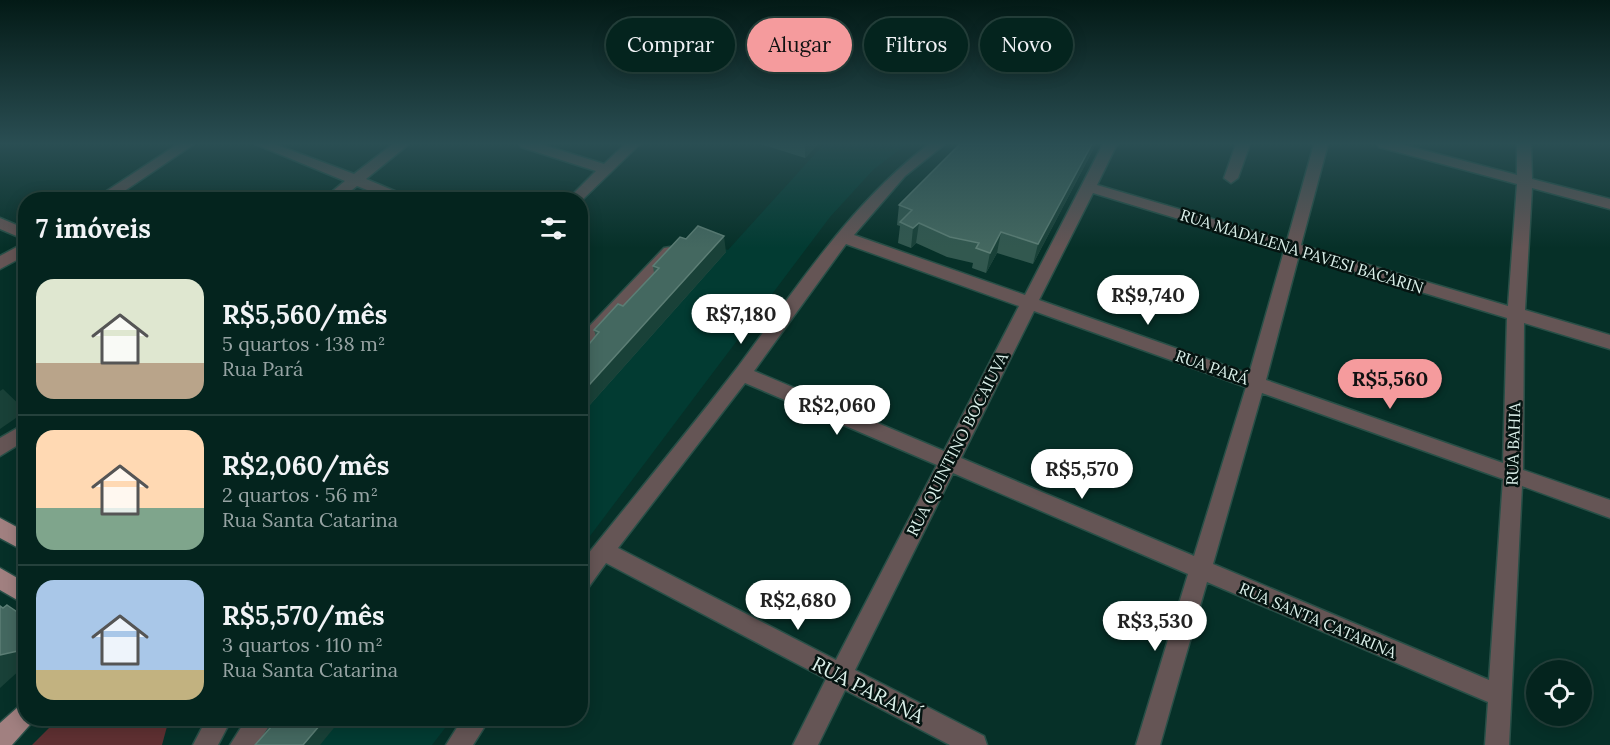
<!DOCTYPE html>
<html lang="pt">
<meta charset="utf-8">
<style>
:root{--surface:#04241e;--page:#0d2c27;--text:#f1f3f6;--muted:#97a4a4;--line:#25413c;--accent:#f59b9d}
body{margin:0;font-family:Lora,serif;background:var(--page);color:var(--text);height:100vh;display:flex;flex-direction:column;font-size:22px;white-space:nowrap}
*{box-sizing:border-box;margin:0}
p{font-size:20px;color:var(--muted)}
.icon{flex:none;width:33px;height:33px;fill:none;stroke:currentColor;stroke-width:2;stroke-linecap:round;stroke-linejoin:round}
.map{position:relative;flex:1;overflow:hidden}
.details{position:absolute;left:18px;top:192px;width:570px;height:534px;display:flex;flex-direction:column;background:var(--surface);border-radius:24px;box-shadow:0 3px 15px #0003,0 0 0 2px var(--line)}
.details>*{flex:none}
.banner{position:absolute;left:606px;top:18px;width:570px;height:54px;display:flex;gap:12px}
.controls{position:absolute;left:1526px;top:660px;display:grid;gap:12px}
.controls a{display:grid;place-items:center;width:66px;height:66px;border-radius:50%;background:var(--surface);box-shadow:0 3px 15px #0003,0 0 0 2px var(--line);font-size:30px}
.price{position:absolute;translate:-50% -51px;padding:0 14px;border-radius:21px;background:#fff;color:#222;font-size:20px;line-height:39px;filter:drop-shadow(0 2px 3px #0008)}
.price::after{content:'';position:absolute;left:50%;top:36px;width:18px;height:14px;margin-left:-9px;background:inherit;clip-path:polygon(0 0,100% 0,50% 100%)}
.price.current{background:var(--accent);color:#111}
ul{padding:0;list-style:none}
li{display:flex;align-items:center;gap:18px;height:150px;padding:0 18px}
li+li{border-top:2px solid var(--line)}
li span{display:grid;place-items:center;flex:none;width:168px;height:120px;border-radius:18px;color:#555}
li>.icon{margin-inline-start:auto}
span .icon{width:72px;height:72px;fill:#fffc;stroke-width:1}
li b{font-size:26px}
h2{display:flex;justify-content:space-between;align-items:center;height:72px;padding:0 18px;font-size:26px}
.chip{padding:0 21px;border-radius:27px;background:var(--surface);box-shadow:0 3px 15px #0003,0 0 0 2px var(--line);font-size:21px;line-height:54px}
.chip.current{background:var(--accent);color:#111}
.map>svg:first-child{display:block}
.built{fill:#023b32}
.green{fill:#5f3032}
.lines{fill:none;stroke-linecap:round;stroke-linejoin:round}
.minor-casing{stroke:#284f47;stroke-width:3}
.major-casing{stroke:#284f47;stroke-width:3}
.minor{fill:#655555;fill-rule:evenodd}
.major{fill:#a18080;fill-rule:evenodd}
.wall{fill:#32584f}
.shaded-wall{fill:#194138}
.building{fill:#446860;stroke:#5c7e75;stroke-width:1.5}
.labels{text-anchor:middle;stroke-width:5;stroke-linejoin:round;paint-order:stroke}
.street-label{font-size:16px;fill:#dcf1eb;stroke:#051411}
.near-street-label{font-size:20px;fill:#dcf1eb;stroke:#051411}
</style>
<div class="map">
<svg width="1610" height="745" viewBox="0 0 1610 745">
<rect width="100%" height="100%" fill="#063028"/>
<g class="built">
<path d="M824 144H907L873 170 830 217 581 548 580 359 690 238 728 250Z"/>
<path d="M277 719H452L432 745H254Z"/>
</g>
<path class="green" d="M59 718H169V719L162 745H32Z"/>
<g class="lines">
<g class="minor-casing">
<g id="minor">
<path d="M178 144H194L111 200H93Z"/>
<path d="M255 144H274L354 174 393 144H409L366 179 416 200H393L357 186 339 200H322L345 181Z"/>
<path d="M519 144H540L604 164 625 144H640L580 202V200H567L596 171 521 147Z"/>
<path d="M929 144H945L905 176 854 235 1025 295 1103 144H1117L1097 185 1287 241 1314 144H1328L1301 245 1508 306 1517 184 1379 147 1377 144H1400L1517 175V144H1531L1532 179 1610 199V209L1532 188 1525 310 1610 335V349L1524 323 1523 470 1610 500V518L1522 486 1509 745H1485L1488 702 1207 582 1160 745H1136L1188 574 953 473 855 670 984 736 987 745H950L845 690 818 745H793L826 679 606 563 588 588 580 591V564C632 499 686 434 737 368 796 289 850 204 929 144ZM1093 193 1284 251 1249 374 1039 300ZM846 244 1019 306 944 451 754 371ZM1299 255 1507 318 1503 463 1266 380ZM1034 311 1246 387 1194 556 961 458ZM745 383 937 465 836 660 618 548ZM1262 393 1503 479 1489 680 1213 564Z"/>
<path d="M1236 144H1250L1238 178 1231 183 1224 178Z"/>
<path d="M0 218 26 229V240L0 229Z"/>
<path d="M26 242V255L0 269V256Z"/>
<path d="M670 247 676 248 678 252 676 256 586 353 580 354V336L664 248Z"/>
<path d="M26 423V440L0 456V438Z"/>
<path d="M207 718H232L218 745H193Z"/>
<path d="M247 718H274L257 745H230Z"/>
<path d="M463 718H490L473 745H446Z"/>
</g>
</g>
<g class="major-casing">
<g id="major">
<path d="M0 518 26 532V552L0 538Z"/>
<path d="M0 568 26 583V605L0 590Z"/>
<path d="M26 703V718H36L12 745H0V723L18 707Z"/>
</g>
</g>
<use href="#minor" class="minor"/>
<use href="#major" class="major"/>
</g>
<g class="wall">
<path d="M760 144H818L805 158Z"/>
<path d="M960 144H1096L1033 264 997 253 986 273 972 268 973 263 947 257 916 243 911 248 898 243 900 226 897 225 899 205Z"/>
<path d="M726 252 580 416V355L596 337 594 330 623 306 654 273 653 266Z"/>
</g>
<g class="shaded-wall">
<path d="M805 144H818L805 158Z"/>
<path d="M1092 144H1096L1033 264 1038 244Z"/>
<path d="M919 223 916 243 911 248 913 228Z"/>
<path d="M1001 232 997 253 986 273 990 253Z"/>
<path d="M724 236 726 252 580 416V395Z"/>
<path d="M3 389 26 411 0 429V391Z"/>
<path d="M26 641V667L22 668 0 688V655Z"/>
<path d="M326 718H342L320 745H303Z"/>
</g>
<g class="building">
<path d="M960 144H1092L1038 244 1001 232 990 253 976 248 979 243 950 237 919 223 913 228 900 222 912 210 899 205Z"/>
<path d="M698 226 724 236 580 395V355L599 332 594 330 618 304 623 306 659 268 653 266 680 237 686 239Z"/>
<path d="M7 605 26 618V641L22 650 0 655V606L3 608Z"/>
<path d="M279 718H326L303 745H255Z"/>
</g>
<linearGradient id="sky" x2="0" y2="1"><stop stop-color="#031a16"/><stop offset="0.58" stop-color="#2a4e53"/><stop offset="1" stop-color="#2a4e53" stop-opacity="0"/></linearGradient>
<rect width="1610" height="248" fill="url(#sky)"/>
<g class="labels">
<g class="street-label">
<text transform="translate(1302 251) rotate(17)" y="6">RUA MADALENA PAVESI BACARIN</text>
<text transform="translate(1212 367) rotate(19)" y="6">RUA PARÁ</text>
<text transform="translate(957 444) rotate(-63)" y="6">RUA QUINTINO BOCAIUVA</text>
<text transform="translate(1513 444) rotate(-88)" y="6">RUA BAHIA</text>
<text transform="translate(1318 620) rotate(23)" y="6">RUA SANTA CATARINA</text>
</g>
<g class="near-street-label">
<text transform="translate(868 690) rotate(27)" y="7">RUA PARANÁ</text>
</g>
</g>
</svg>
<div class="controls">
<a><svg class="icon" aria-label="locate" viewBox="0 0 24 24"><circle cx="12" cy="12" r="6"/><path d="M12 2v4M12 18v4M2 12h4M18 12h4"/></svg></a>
</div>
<b class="price" style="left:1148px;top:326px">R$9,740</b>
<b class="price" style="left:741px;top:345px">R$7,180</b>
<b class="price current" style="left:1390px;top:410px">R$5,560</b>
<b class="price" style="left:837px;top:436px">R$2,060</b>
<b class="price" style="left:1082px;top:500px">R$5,570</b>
<b class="price" style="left:798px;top:631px">R$2,680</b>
<b class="price" style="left:1155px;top:652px">R$3,530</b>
<div class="banner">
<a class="chip">Comprar</a>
<a class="chip current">Alugar</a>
<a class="chip">Filtros</a>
<a class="chip">Novo</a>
</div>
<section class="details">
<h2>7 imóveis<svg class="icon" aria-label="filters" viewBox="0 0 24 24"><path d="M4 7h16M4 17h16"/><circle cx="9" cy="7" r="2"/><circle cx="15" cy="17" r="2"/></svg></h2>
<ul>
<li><span style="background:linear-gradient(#dfe7d0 70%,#b9a48a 0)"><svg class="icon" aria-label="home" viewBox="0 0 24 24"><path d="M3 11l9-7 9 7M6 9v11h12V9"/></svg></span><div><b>R$5,560/mês</b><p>5 quartos · 138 m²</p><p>Rua Pará</p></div></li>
<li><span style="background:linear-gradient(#ffd9b3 65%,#7fa58c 0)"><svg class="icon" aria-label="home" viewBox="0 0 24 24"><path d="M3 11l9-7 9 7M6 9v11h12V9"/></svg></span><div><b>R$2,060/mês</b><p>2 quartos · 56 m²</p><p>Rua Santa Catarina</p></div></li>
<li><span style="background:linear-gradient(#a9c7e8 75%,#c2b280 0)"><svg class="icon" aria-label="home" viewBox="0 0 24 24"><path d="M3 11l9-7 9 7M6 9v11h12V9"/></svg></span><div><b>R$5,570/mês</b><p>3 quartos · 110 m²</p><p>Rua Santa Catarina</p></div></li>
</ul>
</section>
</div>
